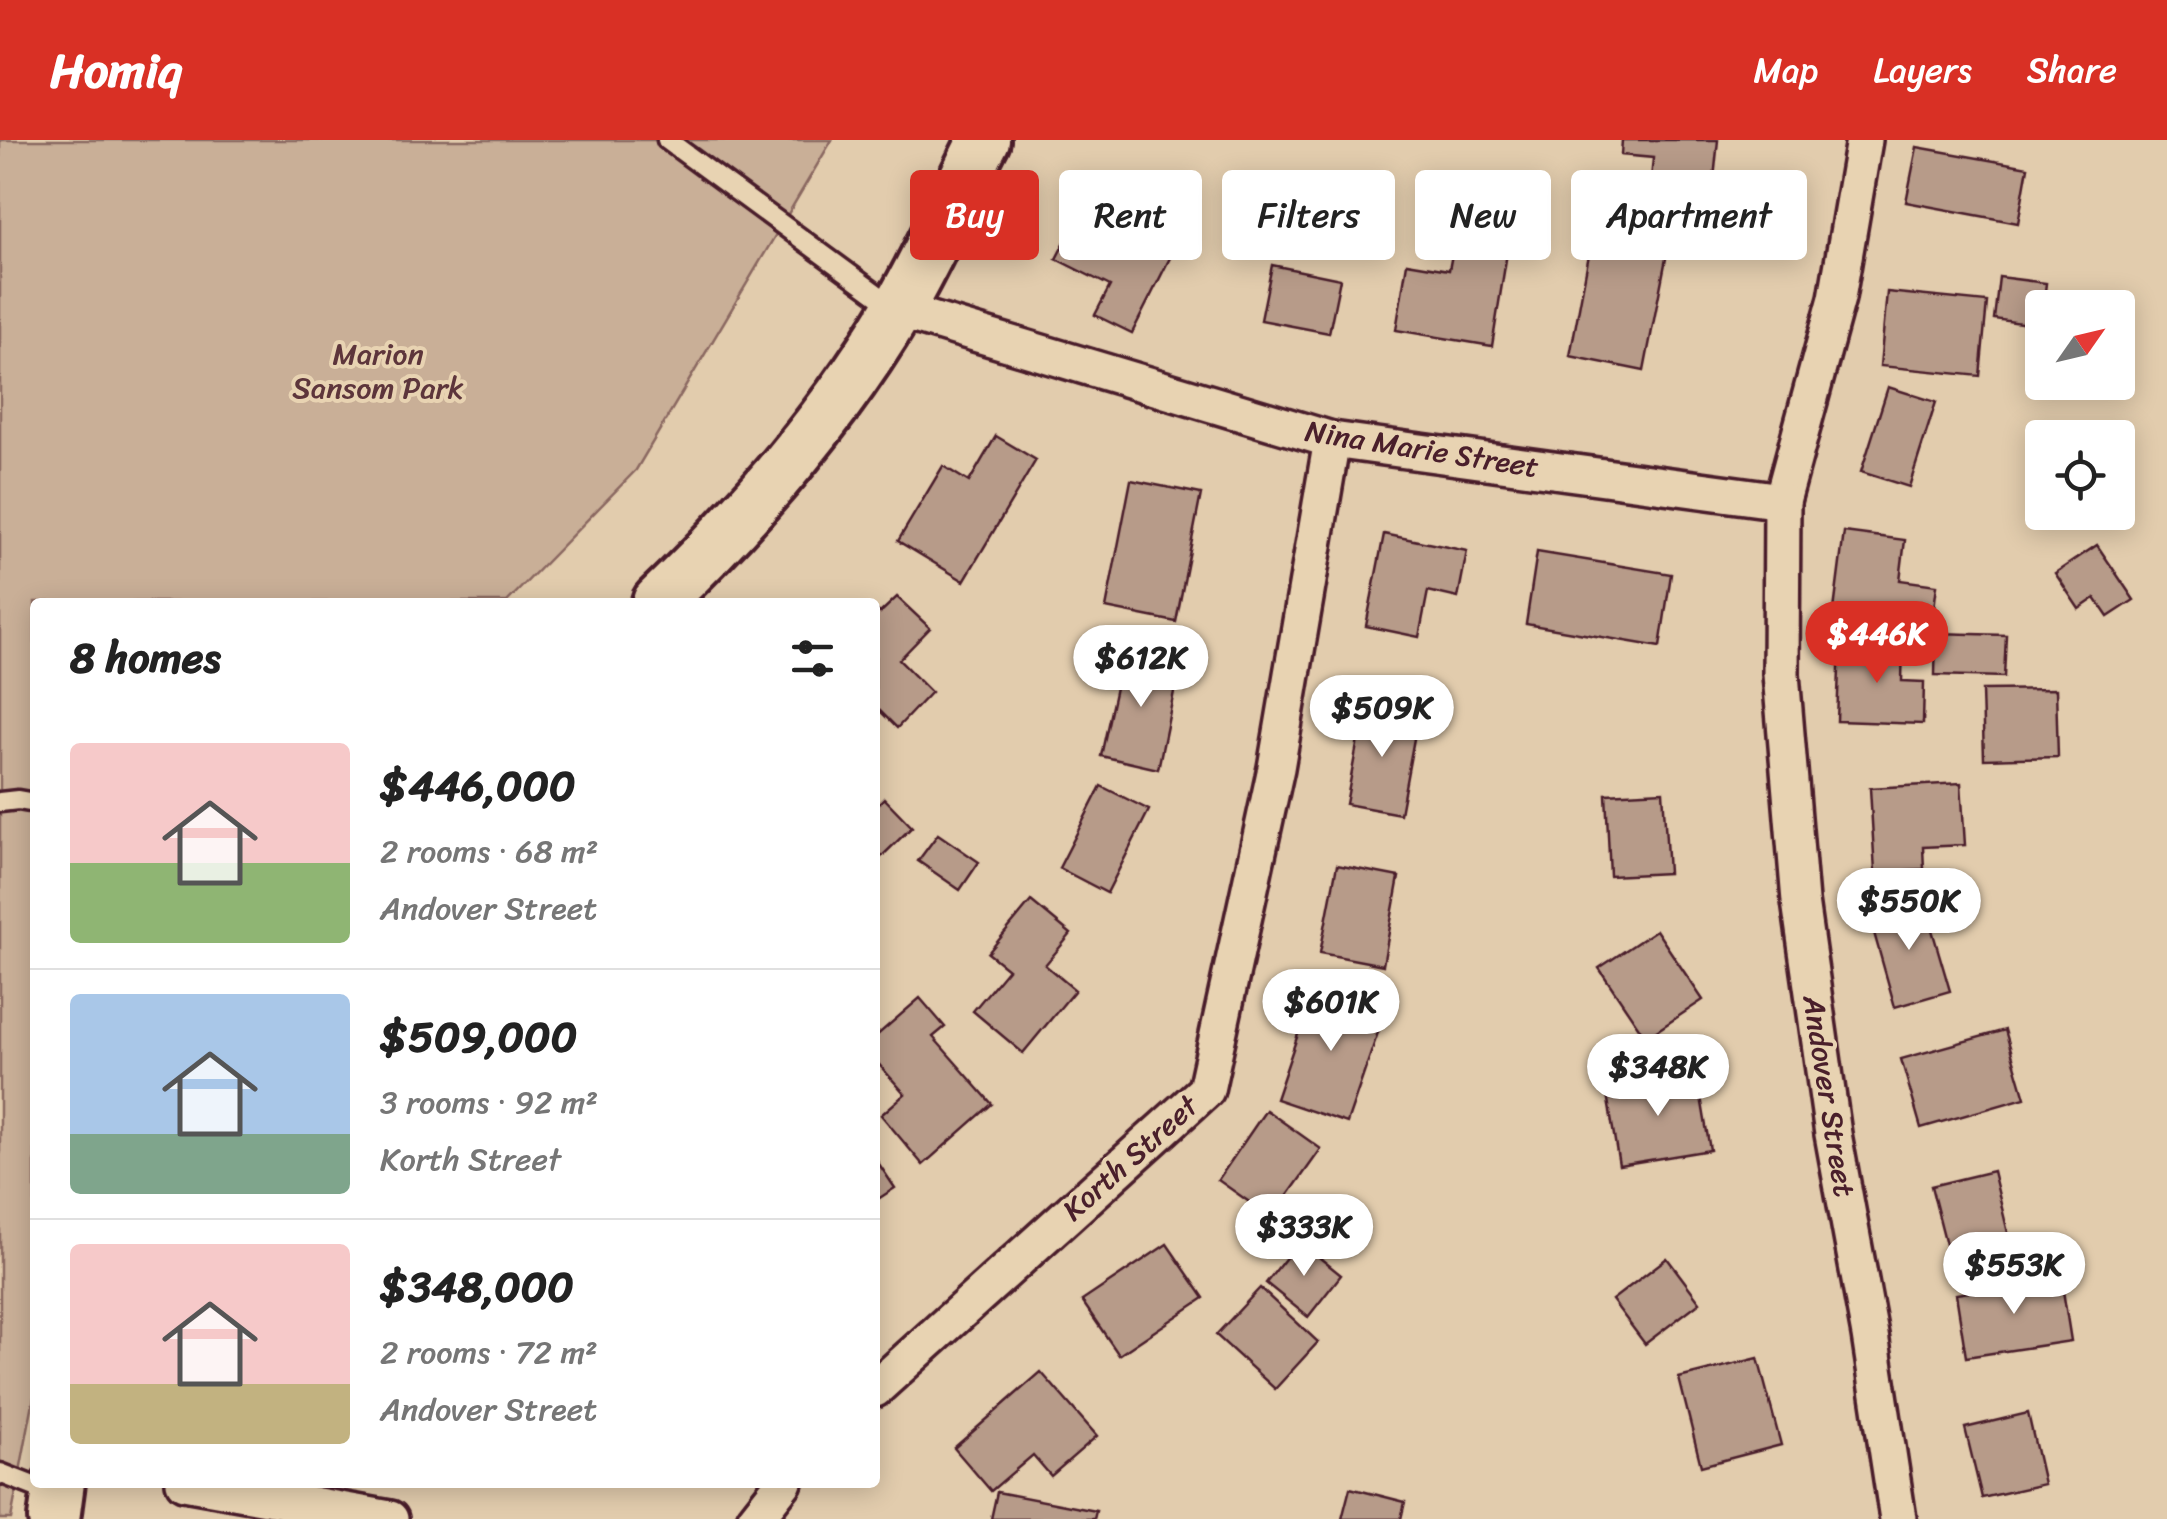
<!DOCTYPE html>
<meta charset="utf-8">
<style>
:root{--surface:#fff;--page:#f2f2f2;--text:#222;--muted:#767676;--line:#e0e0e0;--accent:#d93025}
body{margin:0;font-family:Sriracha,sans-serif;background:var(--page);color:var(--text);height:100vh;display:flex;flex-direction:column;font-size:38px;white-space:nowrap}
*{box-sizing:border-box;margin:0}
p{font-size:32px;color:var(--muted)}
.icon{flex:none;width:55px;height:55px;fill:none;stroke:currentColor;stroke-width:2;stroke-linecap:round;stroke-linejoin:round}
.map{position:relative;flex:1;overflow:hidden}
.details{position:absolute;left:30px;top:458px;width:850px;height:890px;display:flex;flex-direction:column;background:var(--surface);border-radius:10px;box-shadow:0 5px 25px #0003}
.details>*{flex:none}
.top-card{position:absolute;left:910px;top:30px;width:950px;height:90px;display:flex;gap:20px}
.needle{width:65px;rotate:56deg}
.fabs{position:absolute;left:2025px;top:150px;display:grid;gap:20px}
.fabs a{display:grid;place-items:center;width:110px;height:110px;border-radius:10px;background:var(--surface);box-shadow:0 5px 25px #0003;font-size:50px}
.price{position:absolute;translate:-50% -85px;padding:0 22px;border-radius:35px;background:#fff;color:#222;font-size:32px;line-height:65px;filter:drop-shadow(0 2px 5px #0008)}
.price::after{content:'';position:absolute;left:50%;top:60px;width:30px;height:22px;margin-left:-15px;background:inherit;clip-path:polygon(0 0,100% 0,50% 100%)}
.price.active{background:var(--accent);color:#fff}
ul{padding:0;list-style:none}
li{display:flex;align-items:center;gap:30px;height:250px;padding:0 40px}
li+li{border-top:2px solid var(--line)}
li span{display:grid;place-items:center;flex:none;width:280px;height:200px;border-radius:10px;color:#555}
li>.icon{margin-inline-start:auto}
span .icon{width:120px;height:120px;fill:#fffc;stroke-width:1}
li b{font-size:42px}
h2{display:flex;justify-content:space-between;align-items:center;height:120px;padding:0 40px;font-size:42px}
.pill{padding:0 35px;border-radius:10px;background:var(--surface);box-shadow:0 5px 25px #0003;font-size:35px;line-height:90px}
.pill.active{background:var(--accent);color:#fff}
header{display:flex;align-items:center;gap:60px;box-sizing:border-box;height:140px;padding:0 50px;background:var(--accent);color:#fff}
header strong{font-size:48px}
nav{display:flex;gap:55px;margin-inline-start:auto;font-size:35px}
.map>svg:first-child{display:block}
.green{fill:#c9af97;stroke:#8a6761;stroke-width:2.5}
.building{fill:#b79b89;stroke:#4a1f2b;stroke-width:2.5}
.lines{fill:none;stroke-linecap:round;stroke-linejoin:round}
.lane-casing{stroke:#4a1f2b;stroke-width:25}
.street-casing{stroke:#4a1f2b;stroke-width:42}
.secondary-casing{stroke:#4a1f2b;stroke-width:58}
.lane{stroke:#e8d3b2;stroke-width:18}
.street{stroke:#e8d3b2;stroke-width:35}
.secondary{stroke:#e8d3b2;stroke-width:50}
.labels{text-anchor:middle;stroke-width:8;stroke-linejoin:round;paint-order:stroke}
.park-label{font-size:30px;fill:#5d353b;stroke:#e8d3b2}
.street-label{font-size:30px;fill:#4a1f2b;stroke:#e8d3b2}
</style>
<header>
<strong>Homiq</strong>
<nav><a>Map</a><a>Layers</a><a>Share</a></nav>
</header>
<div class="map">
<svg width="2167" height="1379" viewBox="0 0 2167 1379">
<rect width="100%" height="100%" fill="#e2ccad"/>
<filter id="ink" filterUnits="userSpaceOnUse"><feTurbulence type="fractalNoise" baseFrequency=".01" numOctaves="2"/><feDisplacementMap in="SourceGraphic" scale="20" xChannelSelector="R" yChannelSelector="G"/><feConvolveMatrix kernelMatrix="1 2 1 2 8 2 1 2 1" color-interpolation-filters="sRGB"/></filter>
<g filter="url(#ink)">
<path class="green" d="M0 0H832L636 330 507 462H35V1252L11 1379H0Z"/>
<g class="building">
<path d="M1622 0H1718L1711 68 1649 61 1653 18 1621 15Z"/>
<path d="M1917 7 2028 27 2018 83 1906 62Z"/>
<path d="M1088 57 1178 102 1132 193 1095 175 1110 146 1056 119Z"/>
<path d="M1593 93 1668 108 1644 231 1570 216Z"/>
<path d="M1454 104 1507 113 1492 206 1396 190 1407 123 1449 130Z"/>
<path d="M1272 125 1340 139 1329 193 1261 180Z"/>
<path d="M1999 137 2046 143 2041 186 1994 179Z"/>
<path d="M1887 152 1987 162 1980 236 1880 226Z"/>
<path d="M1888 247 1936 262 1909 347 1861 332Z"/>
<path d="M996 296 1036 320 964 441 898 401 943 326 969 342Z"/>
<path d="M1131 340 1201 354 1176 482 1106 468Z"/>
<path d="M1844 392 1905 400 1900 440 1937 445 1932 484 1834 470Z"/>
<path d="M1384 394 1467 411 1458 458 1428 451 1419 497 1366 486Z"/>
<path d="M2097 405 2134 460 2108 477 2095 458 2079 469 2055 433Z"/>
<path d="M1537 412 1671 434 1660 507 1526 484Z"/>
<path d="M897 457 930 488 899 520 931 552 897 588 875 566V469L880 473Z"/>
<path d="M1936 493 2006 495 2004 537 1935 535Z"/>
<path d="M1840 503 1903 505 1902 541 1924 542 1923 584 1837 581Z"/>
<path d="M1124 511 1180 523 1158 629 1101 616Z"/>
<path d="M2056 549 2058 617 1984 619 1982 550Z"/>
<path d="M1364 567 1418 577 1400 674 1346 664Z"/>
<path d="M1961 643 1965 705 1923 707 1924 729 1875 732 1870 648Z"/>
<path d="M1101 646 1149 670 1107 753 1059 728Z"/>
<path d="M1663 651 1668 733 1610 736 1606 654Z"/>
<path d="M884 658 912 687 875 723V667Z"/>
<path d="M938 694 979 722 960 750 918 721Z"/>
<path d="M1337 725 1399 737 1383 825 1320 813Z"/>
<path d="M1923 759 1950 851 1895 867 1869 775Z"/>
<path d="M1031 761 1071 794 1045 825 1075 850 1023 913 973 871 1008 829 988 813Z"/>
<path d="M1656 790 1703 860 1646 898 1599 828Z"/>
<path d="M1315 844 1386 869 1347 983 1276 959Z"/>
<path d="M920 858 945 887 933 897 992 964 923 1025 881 975 905 954 875 920V897Z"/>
<path d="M2005 890 2025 958 1921 988 1901 919Z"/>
<path d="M1697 933 1710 1010 1619 1025 1606 948Z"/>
<path d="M1266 970 1321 1009 1272 1078 1218 1040Z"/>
<path d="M875 1018 895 1048 875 1061Z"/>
<path d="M1993 1031 2010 1101 1949 1116 1931 1046Z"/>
<path d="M1299 1101 1341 1135 1308 1177 1266 1143Z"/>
<path d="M1167 1104 1204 1158 1119 1215 1082 1161Z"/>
<path d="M1667 1118 1700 1162 1645 1204 1612 1160Z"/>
<path d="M2061 1138 2071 1201 1966 1217 1956 1154Z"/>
<path d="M1260 1148 1318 1202 1275 1249 1216 1195Z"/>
<path d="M1758 1218 1781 1305 1701 1326 1679 1238Z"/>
<path d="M1041 1232 1097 1296 1051 1336 1033 1315 991 1351 954 1308Z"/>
<path d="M2028 1273 2044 1344 1982 1358 1965 1288Z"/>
<path d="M1350 1348 1405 1362 1401 1379H1342Z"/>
<path d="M997 1352 1096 1371 1094 1379H991Z"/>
</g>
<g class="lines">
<g class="lane-casing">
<g id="lane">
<path d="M667 0 893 166"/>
<path d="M0 662 18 660 35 663"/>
<path d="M0 1333 56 1355"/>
</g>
</g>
<g class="street-casing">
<g id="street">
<path d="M1864 0 1837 158 1782 361 1781 534 1800 761 1833 994 1870 1195 1898 1379"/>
<path d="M898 170 1332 300 1782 361"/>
<path d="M875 1249 1206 950 1276 628 1332 300"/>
<path d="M184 1342 390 1379"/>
<path d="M755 1379 784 1342"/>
</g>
</g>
<g class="secondary-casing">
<g id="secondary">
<path d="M658 462C749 375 833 279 898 169 930 115 955 56 984 0"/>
<path d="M54 1379 59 1342"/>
</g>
</g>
<use href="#lane" class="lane"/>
<use href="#street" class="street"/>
<use href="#secondary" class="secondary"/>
</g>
</g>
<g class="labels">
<g class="park-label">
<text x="378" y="224">Marion<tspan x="378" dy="34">Sansom Park</tspan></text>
</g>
<g class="street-label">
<text transform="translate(1422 309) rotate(9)" y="10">Nina Marie Street</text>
<text transform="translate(1829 956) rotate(81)" y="10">Andover Street</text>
<text transform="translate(1130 1018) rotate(-42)" y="10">Korth Street</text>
</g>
</g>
</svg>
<div class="fabs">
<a><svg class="needle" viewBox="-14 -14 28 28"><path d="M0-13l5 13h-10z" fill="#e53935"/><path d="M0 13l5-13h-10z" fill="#767676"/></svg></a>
<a><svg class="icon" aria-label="locate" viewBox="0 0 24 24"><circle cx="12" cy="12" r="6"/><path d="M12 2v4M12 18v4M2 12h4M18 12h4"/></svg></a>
</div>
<b class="price active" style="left:1877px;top:546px">$446K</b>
<b class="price" style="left:1141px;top:570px">$612K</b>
<b class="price" style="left:1382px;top:620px">$509K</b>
<b class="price" style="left:1909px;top:813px">$550K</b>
<b class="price" style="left:1331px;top:914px">$601K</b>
<b class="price" style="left:1658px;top:979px">$348K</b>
<b class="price" style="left:1304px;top:1139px">$333K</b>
<b class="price" style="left:2014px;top:1177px">$553K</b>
<div class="top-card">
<a class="pill active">Buy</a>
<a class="pill">Rent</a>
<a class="pill">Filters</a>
<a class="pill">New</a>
<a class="pill">Apartment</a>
</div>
<section class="details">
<h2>8 homes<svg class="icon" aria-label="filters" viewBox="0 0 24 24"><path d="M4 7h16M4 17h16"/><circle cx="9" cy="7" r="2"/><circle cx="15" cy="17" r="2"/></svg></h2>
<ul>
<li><span style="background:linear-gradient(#f6c9c9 60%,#8fb573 0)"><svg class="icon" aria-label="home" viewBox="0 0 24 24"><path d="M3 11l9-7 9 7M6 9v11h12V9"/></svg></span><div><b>$446,000</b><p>2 rooms · 68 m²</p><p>Andover Street</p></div></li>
<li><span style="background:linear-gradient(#a9c7e8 70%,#7fa58c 0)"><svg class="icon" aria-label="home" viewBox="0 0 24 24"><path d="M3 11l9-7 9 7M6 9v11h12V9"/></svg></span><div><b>$509,000</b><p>3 rooms · 92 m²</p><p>Korth Street</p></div></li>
<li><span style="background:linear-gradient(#f6c9c9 70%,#c2b280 0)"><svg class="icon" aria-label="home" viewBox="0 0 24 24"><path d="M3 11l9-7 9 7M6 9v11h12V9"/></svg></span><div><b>$348,000</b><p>2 rooms · 72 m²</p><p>Andover Street</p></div></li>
</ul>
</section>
</div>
